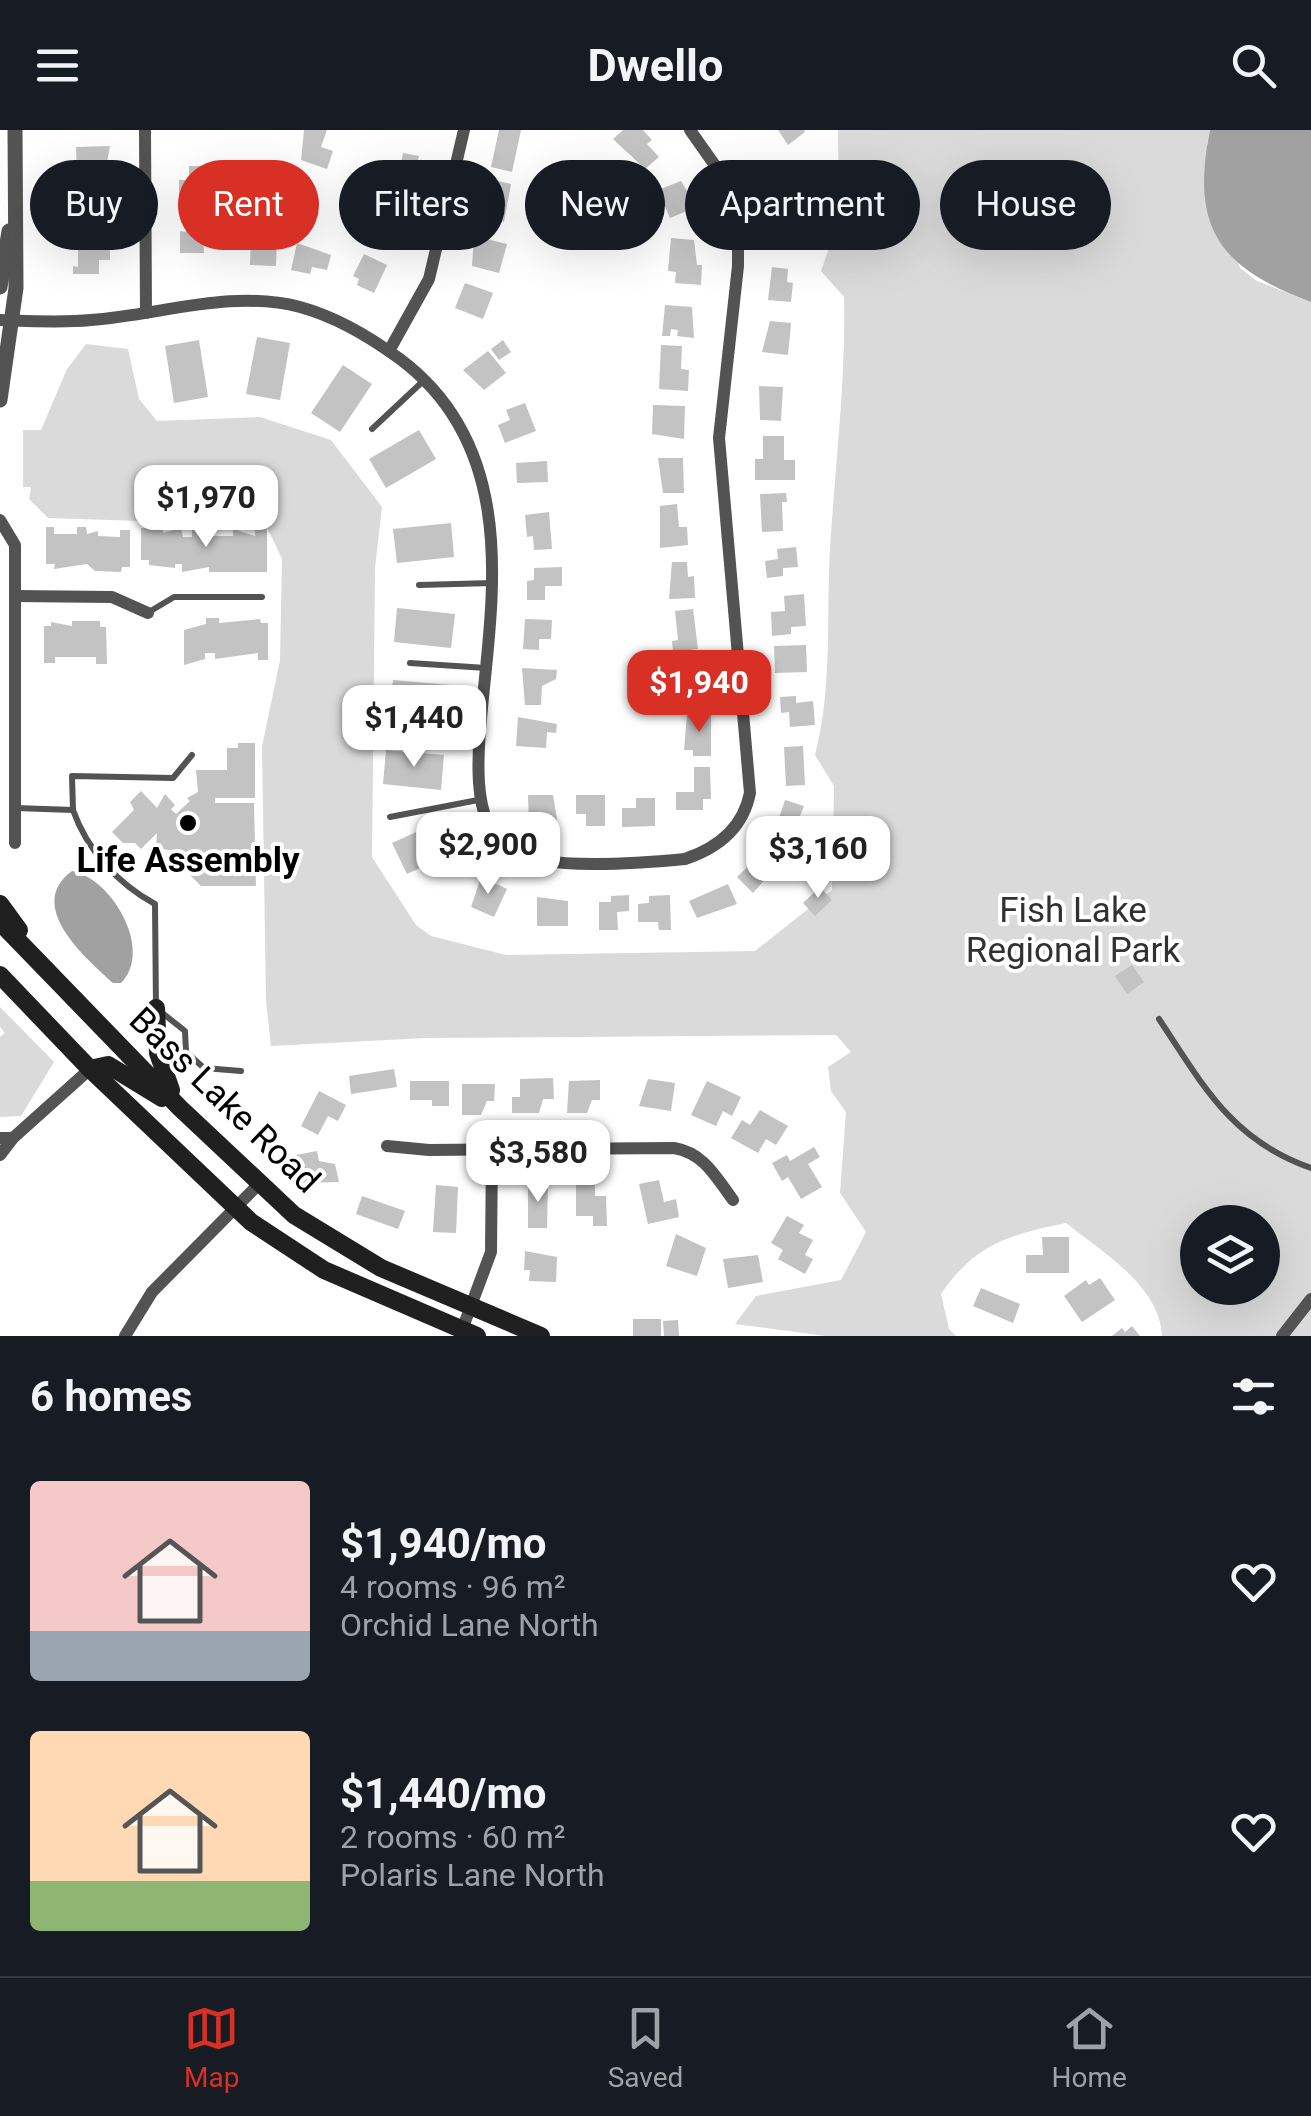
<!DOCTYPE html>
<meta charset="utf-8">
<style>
:root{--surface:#171b24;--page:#20242c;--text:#f1f3f6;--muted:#9ea1a6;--line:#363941;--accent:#d93025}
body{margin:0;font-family:Roboto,sans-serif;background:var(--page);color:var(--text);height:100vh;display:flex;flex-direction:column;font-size:38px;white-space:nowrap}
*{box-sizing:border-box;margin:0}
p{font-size:32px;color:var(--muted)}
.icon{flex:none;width:55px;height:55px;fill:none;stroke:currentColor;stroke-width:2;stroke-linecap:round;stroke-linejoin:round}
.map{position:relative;height:1206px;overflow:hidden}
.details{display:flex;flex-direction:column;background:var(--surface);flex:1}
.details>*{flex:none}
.banner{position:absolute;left:30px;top:30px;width:1252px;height:90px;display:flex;gap:20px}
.fabs{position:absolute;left:1180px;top:1075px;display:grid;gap:20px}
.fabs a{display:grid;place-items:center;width:100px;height:100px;border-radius:50%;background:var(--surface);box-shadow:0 10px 40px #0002;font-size:50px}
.price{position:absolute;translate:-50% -85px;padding:0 22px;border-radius:20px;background:#fff;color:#222;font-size:32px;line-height:65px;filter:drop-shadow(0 2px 5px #0008)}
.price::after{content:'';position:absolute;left:50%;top:60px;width:30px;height:22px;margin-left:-15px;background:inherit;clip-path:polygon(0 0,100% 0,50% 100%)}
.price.on{background:var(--accent);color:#fff}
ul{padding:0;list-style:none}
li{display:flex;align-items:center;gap:30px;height:250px;padding:0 30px}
li span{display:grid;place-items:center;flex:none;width:280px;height:200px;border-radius:10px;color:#555}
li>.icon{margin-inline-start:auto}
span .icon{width:120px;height:120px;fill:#fffc;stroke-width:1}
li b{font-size:42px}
h2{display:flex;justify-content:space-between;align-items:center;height:120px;padding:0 30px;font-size:42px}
.chip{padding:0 35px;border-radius:45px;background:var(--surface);box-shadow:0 10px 40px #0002;font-size:35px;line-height:90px}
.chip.on{background:var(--accent);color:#fff}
header{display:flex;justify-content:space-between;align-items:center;height:130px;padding:0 30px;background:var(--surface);font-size:45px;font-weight:700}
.tabs{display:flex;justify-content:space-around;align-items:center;height:140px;border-top:2px solid var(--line);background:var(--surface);font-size:28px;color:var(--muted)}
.tabs a{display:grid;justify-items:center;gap:5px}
.tabs .on{color:var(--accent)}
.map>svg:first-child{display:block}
.green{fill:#dadada;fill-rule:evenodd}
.water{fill:#a1a1a1}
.building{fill:#c3c3c3}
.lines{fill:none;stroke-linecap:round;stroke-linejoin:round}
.service{stroke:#535353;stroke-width:6}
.minor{stroke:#535353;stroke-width:12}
.tertiary{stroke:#535353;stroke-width:15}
.secondary{stroke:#202020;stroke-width:18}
.poi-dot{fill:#000;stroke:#fff;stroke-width:4}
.labels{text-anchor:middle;stroke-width:8;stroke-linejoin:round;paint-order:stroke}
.poi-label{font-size:35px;font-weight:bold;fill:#000;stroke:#fff}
.park-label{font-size:35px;fill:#313131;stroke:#fff}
.street-label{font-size:35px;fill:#000;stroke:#fff}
</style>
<header><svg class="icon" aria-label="menu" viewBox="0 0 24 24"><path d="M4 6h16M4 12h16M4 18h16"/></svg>Dwello<svg class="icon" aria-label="search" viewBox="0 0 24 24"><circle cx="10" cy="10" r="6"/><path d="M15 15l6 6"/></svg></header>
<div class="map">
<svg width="1311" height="1206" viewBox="0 0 1311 1206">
<rect width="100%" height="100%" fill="#fff"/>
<g class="green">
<path d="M838 0H1210L1207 14 1240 138 1257 151 1311 172V1206H1162C1160 1156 1102 1122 1066 1093 1008 1105 975 1114 941 1164L949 1199 956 1206H826L735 1194 756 1166 841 1150 866 1102 840 1063 846 982 831 961 828 937 851 922 836 905 426 908 271 916 266 870 262 617 280 530 282 429 266 395 48 388 29 369 31 357H23V300H41L67 239 86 214 128 219 139 269 157 291 260 287 331 310 382 377 375 438 372 727 416 795 431 806 506 825 755 821 832 760 834 656 815 625C833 555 826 489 830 419 835 335 846 252 844 167L821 141 839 89ZM1198 1092H1262V1158H1198Z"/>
<path d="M0 877 54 932 21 986 0 987V907L5 903 0 897Z"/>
</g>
<g class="water">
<path d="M1210 0H1311V172C1220 138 1190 99 1210 0Z"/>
<path d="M72 741C112 748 154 821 121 853H113C87 829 24 776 72 741Z"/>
</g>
<g class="building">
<path d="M304 0H327L321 17 333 21 327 39 301 30Z"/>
<path d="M499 0H521L512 42 491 37Z"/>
<path d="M623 0H643L652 10 647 14 659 27 645 39 613 9Z"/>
<path d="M778 0H804L805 2 788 15Z"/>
<path d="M110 16 105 43H77L76 17Z"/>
<path d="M403 23 419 26 410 70 389 66 392 53 386 52 388 42 395 44 400 38Z"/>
<path d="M790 33 796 75 777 78 774 60 764 62 760 38Z"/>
<path d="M189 36H211V59L179 66V50H189Z"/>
<path d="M494 50 511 54 504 92 479 87 482 68 490 70Z"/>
<path d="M681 51 697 77 670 88 658 60Z"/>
<path d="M75 64 103 65 108 95H92V84H75Z"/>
<path d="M186 87H202L204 123H180V101L186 102Z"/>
<path d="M772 92H796V98H808V109H796L797 117H784V106L772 107Z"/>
<path d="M251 104 277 105 276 136 250 135Z"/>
<path d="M474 106 507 114 499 143 472 136Z"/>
<path d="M671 108 694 110 697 135H702L701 155 675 153 676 142 668 141Z"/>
<path d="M297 113 331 125 327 140 312 137 310 144 291 140Z"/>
<path d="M78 116 110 117V130H99V144H73V136L78 137Z"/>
<path d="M364 124 387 135 374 163 357 155 359 149 353 146Z"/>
<path d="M772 137 788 139 787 152 793 153 791 172 768 170Z"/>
<path d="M465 153 493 163 483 189 455 178Z"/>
<path d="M665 175 692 177 694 208 677 206 678 200 671 199 670 206H662Z"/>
<path d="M770 191 791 193 788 225 762 222Z"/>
<path d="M257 207 290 213 280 270 246 264Z"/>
<path d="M199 210 208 267 174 273 165 216Z"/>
<path d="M503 210 511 222 499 230 491 219Z"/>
<path d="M661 215 682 216 681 239 689 240 688 261 659 259Z"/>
<path d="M488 221 506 243 484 260 463 240Z"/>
<path d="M343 235 372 254 340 302 311 283Z"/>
<path d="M759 256 783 257 781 291 760 290Z"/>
<path d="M525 273 536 301 505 313 498 295 510 290 506 280Z"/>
<path d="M653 275 685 276 684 309 652 304Z"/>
<path d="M419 300 436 329 386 358 369 329Z"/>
<path d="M763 306H784V330H795V350H755V329H763Z"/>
<path d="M658 328H683L684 363H663Z"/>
<path d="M547 331 548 352 517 353 516 333Z"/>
<path d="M786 363 787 372H782L783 401 762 402 760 364Z"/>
<path d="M677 374 679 397H687L688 415 660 418V376Z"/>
<path d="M549 382 552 419 534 420 533 406 527 407 525 385Z"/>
<path d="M451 393 454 427 397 433 393 399Z"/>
<path d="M46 397H54V404H77V397H86L87 404 98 401V406L120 407V400H130V437H122L121 442 95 441 87 434 54 439 55 434H46Z"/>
<path d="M141 398H163V403L181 398 183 407H192V400H202V407L204 400H213V406H233V399L255 406V399H267V442H209V437L182 442V434H175V438L149 435V430H141Z"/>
<path d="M796 417 798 437 783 438V446L767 448 765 431 778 429 777 419Z"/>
<path d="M672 432H687L688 447 694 446 695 468 669 469Z"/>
<path d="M562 437V456H545V470H527V451L534 450V438Z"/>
<path d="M804 464 806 496 791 497V504L772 506 771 482 785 481 784 466Z"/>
<path d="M397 478 455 484 451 518 394 512Z"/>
<path d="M693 479 698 519 673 522 672 511 678 510 675 481Z"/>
<path d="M206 488H219V493L260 489 261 493H268V530H258V523L215 529V523H205V529L184 535V500L206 494Z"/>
<path d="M525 489 552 490 551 509H539V520L523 519Z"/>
<path d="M72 491H100V497H106L107 534H96V527H55V533H44V496H51V492L72 496Z"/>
<path d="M806 515 807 542 775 543 774 516Z"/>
<path d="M701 530 705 561 674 565 673 552 664 553 663 540 670 539V534Z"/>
<path d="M522 538 557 540 556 549 542 556 541 575H525Z"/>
<path d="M393 550 451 555 448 589 390 584Z"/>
<path d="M796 566V573L813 571 815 595 790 597 789 582 781 583 780 567Z"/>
<path d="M711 584V626H693V620H684L687 585Z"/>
<path d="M518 587 557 594 556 603 547 602 546 618 516 616Z"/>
<path d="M238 613H255V668H215V673H254L256 756H201L187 742V731L173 744 166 736 181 722 156 718 157 703 141 719 135 713H123L112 702 134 680 130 672 141 661 157 678 165 664 175 675 171 679 176 684 190 671 187 668 198 662 196 640H227V618H238Z"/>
<path d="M803 616 805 655 786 656 784 617Z"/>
<path d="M386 620 444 625 441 660 383 654Z"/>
<path d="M694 637H710L711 669H703V680H676V662H694Z"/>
<path d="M528 665H553L558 695 529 696Z"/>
<path d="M576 665H605V696H586V684H576Z"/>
<path d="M636 668H655V696L622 697V678H636Z"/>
<path d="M785 670 804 676 800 686 811 690 807 700 815 702 810 716 772 709Z"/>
<path d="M445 689 459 720 407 744 392 713Z"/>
<path d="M769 716 782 730 753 763 737 747Z"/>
<path d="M481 747 507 759 494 787 471 777Z"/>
<path d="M728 754 737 774 697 788 689 771Z"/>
<path d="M820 757 832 770 815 786 803 773Z"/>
<path d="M629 765V781L617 782 618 800H599V772H611V766Z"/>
<path d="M670 765 671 800H659L658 792H638V774L649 773V766Z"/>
<path d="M537 767 568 771V796H537Z"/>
<path d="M1132 835 1144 852 1127 864 1115 846Z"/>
<path d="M394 939 397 957 351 964 349 946Z"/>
<path d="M553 948 554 969H543L539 983H512V967H520V949Z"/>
<path d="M648 949 675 953 671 981 639 976Z"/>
<path d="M600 950V970H592L587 983H567L569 951Z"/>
<path d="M410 951H449V976H432V970H410Z"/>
<path d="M707 951 741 967 732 986 723 981 716 996 691 985Z"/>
<path d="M462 954H495L494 971H487L481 985H462Z"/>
<path d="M319 961 346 975 338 991 328 986 318 1005 301 996Z"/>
<path d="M760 980 788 996 776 1015 766 1009 758 1023 731 1008 742 990 750 995Z"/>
<path d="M814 1017 820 1027 808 1034 822 1057 801 1069 788 1047 782 1051 772 1033 787 1025 790 1031Z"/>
<path d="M317 1021 319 1031 335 1034 339 1052 303 1053 300 1043 294 1045 291 1032 297 1030 296 1025Z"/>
<path d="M659 1050 664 1072 676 1069 679 1087 648 1094 639 1054Z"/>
<path d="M528 1053H548L547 1098H528Z"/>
<path d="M576 1053H595V1066H606L607 1096H593V1086H576Z"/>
<path d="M436 1055 458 1057 456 1103 433 1102Z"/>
<path d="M362 1066 405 1081 398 1099 356 1084Z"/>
<path d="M787 1086 804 1095 799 1103 813 1110 805 1125 813 1129 805 1144 778 1129 783 1120 771 1113Z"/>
<path d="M676 1104 706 1118 697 1146 666 1136Z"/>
<path d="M1042 1107H1069V1143H1026V1125H1043Z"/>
<path d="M525 1121 557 1127 556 1152 529 1151 530 1140H524Z"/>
<path d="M758 1125 763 1152 728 1158 723 1129Z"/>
<path d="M1100 1148 1115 1170 1082 1192 1064 1166 1086 1150 1089 1155Z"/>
<path d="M981 1158 1020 1174 1013 1193 973 1176Z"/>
<rect x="633" y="1189" width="28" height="17"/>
<path d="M678 1190 679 1206H664L663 1191Z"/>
<path d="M1132 1196 1140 1206H1112L1122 1198 1125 1202Z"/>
</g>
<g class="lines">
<g class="service">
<path d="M372 299 420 254"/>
<path d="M419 455 492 453"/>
<path d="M149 482 174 467H262"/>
<path d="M410 533 486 538"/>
<path d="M403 601 480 604"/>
<path d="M16 678 73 680C87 720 118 754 155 774L156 878 185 901 186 922 204 938 241 941"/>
<path d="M73 680 72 646 173 648 192 625"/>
<path d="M390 687 478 670"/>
<path d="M1159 889C1203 955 1231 1010 1311 1038"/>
</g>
<g class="minor">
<path d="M145 0 146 183"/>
<path d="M0 190C30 191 61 193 91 190 160 185 231 159 300 177 337 187 370 207 400 229 586 368 417 652 507 718 540 742 643 733 685 729 718 718 743 698 750 663L719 308 738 136V89L726 51 690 0"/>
<path d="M389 221 429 149 464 0"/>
<path d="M0 390 15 415V713"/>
<path d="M15 466 112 467 148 483"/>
<path d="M0 1008H13L90 939"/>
<path d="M387 1016 429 1020 674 1018C704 1023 716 1047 733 1070"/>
<path d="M0 1025 13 1008"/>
<path d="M462 1200 491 1122 492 1020"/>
<path d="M125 1206 152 1162 258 1055"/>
<path d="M1282 1206 1311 1169"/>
</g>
<g class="tertiary">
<path d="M0 157 9 101"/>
<path d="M0 270 16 158 15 0"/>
</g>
<g class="secondary">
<path d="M0 774 19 800"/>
<path d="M0 792 180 978 294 1085 381 1138 541 1206"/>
<path d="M0 845 90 939 251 1092 324 1140 477 1206"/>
<path d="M156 878 158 923 171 960"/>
<path d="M90 939 108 935 162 968"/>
</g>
</g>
<circle class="poi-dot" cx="188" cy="693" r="10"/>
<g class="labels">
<g class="poi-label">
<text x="188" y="742">Life Assembly</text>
</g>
<g class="park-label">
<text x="1073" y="792">Fish Lake<tspan x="1073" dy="40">Regional Park</tspan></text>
</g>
<g class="street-label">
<text transform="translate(225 970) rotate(44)" y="12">Bass Lake Road</text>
</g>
</g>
</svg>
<div class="fabs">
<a><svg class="icon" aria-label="layers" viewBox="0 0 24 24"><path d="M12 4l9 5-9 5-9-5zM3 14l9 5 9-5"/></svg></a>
</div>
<b class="price" style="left:206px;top:420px">$1,970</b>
<b class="price on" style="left:699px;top:605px">$1,940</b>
<b class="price" style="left:414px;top:640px">$1,440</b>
<b class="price" style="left:488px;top:767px">$2,900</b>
<b class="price" style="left:818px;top:771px">$3,160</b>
<b class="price" style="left:538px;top:1075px">$3,580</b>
<div class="banner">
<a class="chip">Buy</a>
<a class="chip on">Rent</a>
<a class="chip">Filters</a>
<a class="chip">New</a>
<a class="chip">Apartment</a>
<a class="chip">House</a>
</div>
</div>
<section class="details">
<h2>6 homes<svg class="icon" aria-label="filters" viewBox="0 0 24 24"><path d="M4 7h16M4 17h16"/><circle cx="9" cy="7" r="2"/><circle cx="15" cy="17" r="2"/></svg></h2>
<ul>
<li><span style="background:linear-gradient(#f6c9c9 75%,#9aa5b1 0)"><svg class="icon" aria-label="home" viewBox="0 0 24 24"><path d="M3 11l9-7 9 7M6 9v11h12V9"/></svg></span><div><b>$1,940/mo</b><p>4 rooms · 96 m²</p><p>Orchid Lane North</p></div><svg class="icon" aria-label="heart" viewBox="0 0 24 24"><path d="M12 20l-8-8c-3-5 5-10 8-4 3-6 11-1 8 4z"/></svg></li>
<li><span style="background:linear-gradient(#ffd9b3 75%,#8fb573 0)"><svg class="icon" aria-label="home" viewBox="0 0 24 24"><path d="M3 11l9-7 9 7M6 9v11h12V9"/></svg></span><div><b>$1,440/mo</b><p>2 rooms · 60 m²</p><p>Polaris Lane North</p></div><svg class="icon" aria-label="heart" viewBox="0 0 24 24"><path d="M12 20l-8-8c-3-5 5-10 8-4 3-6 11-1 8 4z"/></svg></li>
</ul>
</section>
<nav class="tabs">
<a class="on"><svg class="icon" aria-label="map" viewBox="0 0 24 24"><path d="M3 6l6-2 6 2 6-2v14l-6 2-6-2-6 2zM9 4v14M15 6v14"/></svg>Map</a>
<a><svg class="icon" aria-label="saved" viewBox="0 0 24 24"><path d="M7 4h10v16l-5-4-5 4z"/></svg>Saved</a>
<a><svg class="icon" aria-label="home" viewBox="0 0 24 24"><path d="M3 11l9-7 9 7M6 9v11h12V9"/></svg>Home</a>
</nav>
